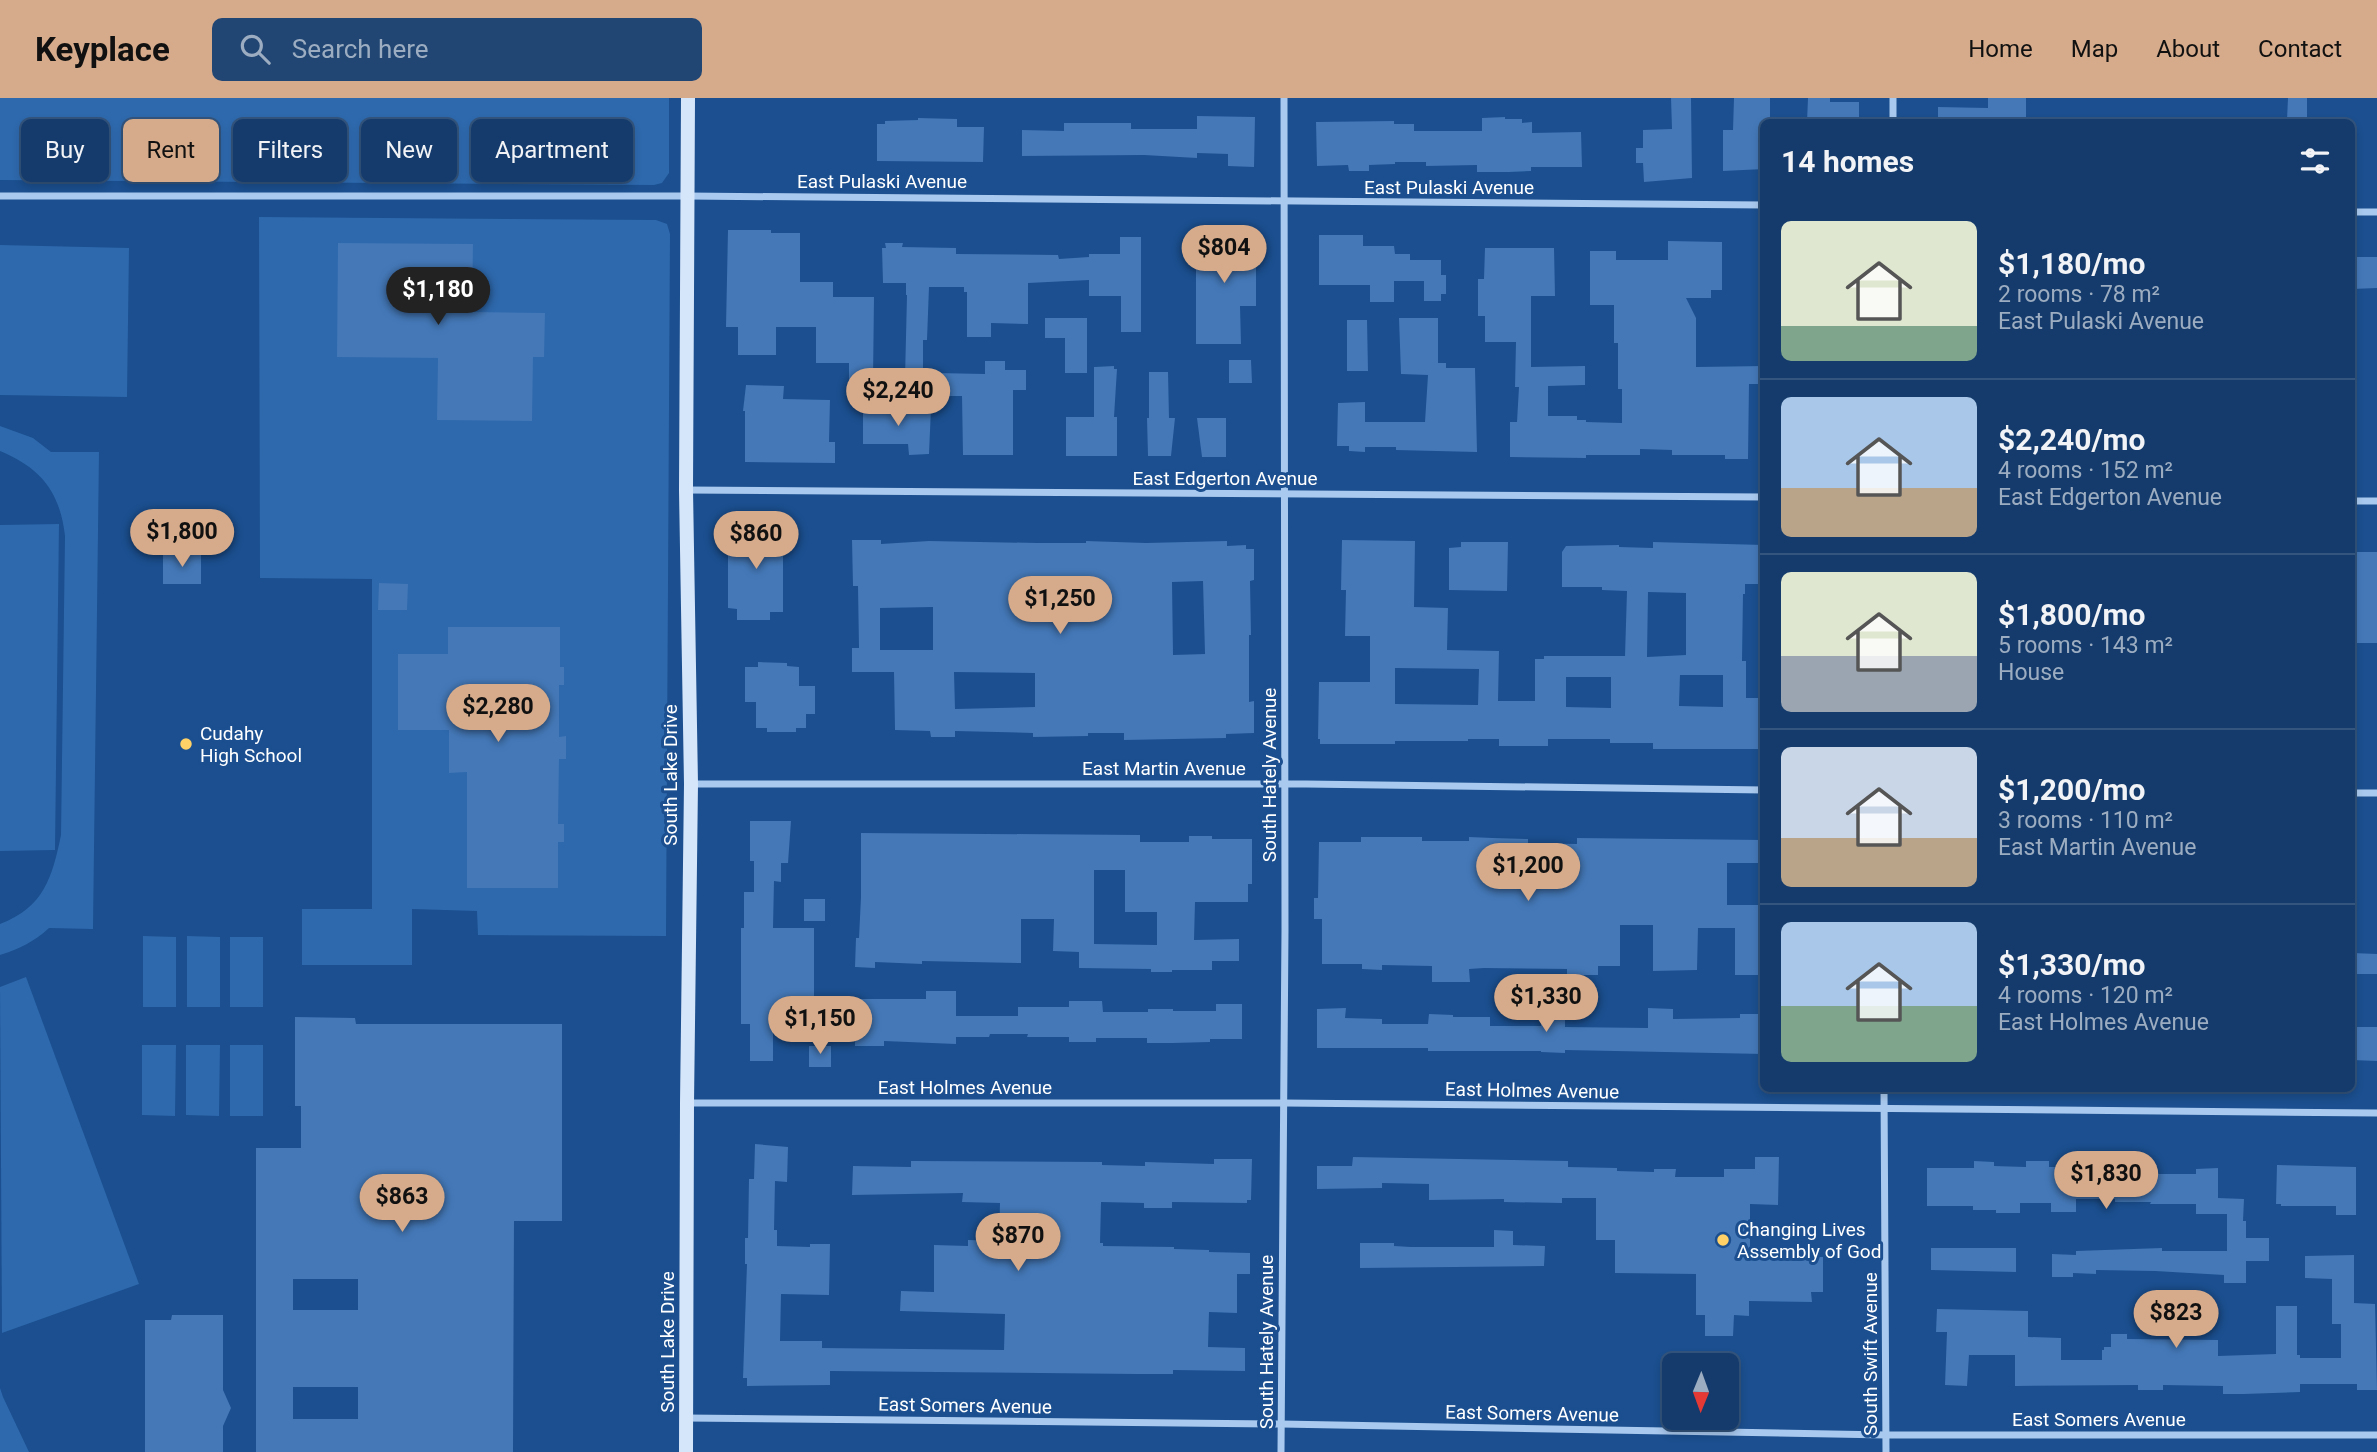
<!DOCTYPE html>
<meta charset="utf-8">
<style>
:root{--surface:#143b6b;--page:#214673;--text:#f1f3f6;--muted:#9dadc1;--line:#33557e;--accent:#d6ab8b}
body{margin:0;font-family:Roboto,sans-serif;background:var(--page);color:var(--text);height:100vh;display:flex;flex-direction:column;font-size:26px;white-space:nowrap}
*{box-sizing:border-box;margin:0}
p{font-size:23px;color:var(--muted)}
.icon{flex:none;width:38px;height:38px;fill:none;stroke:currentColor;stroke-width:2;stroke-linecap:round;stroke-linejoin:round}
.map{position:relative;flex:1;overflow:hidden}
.side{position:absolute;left:1760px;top:21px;width:595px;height:973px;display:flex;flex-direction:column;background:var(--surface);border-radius:10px;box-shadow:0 4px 10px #0003,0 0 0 2px var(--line)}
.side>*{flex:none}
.banner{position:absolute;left:21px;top:21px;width:665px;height:63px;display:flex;gap:14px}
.needle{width:46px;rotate:181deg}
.fabs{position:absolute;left:1662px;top:1255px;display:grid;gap:14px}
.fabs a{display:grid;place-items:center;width:77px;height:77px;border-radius:10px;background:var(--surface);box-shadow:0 4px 10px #0003,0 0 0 2px var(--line);font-size:35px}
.price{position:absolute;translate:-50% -60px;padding:0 16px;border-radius:24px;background:var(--accent);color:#111;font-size:23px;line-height:46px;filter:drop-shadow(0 2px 4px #0008)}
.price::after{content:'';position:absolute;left:50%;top:42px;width:21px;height:16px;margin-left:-10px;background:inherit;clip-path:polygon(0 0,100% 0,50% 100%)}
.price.on{background:#222;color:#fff}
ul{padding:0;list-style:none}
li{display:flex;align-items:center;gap:21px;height:175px;padding:0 21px}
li+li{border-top:2px solid var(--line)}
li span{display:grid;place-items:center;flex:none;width:196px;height:140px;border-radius:10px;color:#555}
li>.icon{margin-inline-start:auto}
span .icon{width:84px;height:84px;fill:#fffc;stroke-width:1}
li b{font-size:30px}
h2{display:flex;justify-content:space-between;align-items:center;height:84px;padding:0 21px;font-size:30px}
.tag{padding:0 24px;border-radius:10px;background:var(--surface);box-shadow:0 4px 10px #0003,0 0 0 2px var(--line);font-size:24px;line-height:63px}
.tag.on{background:var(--accent);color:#111}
header{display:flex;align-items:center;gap:42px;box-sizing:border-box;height:98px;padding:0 35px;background:var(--accent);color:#111}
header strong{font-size:33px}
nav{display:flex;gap:38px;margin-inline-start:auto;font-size:24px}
.search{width:490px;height:63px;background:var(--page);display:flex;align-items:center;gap:18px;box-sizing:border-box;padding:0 24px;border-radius:10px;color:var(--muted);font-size:26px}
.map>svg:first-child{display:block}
.green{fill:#2e69ad}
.building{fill:#4478b7;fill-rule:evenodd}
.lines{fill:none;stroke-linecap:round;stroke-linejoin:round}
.minor{stroke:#a9c9ee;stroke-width:7}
.secondary{stroke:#d6e6fa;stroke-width:14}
.poi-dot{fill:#ffd166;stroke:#1b4f8f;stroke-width:2.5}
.labels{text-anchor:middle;stroke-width:6;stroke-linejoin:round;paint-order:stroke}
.street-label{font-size:19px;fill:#fff;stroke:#1b4f8f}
.poi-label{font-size:19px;fill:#fff;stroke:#1b4f8f;text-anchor:start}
</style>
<header>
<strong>Keyplace</strong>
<div class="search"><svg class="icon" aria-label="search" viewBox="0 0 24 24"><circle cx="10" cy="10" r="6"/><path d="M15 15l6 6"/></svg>Search here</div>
<nav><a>Home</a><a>Map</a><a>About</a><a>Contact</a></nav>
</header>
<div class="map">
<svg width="2377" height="1354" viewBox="0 0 2377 1354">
<rect width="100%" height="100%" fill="#1b4f8f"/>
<g class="green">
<path d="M0 0H669V75L662 85 654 87 0 82Z"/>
<path d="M259 119 656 122 667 126 670 136 666 838 478 837 477 813 412 811V867H302V811H372V481L260 480Z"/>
<path d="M0 147 129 150 127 299 0 297Z"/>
<path d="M0 328 33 340 51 354H99L93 831 49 830C34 844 19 851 0 857V826C44 809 52 780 61 737L65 438C60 394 41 370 0 353Z"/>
<path d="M59 426 55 752 0 753V427Z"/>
<path d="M143 838 176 839V909H143Z"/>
<path d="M187 838 220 839V909H187Z"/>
<rect x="230" y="839" width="33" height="70"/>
<path d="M26 879 139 1186 2 1235 0 889Z"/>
<path d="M142 947H176L175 1018 142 1017Z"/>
<path d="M186 947H220L219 1018 186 1017Z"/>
<rect x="230" y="947" width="33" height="71"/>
<path d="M0 1290 3 1299 29 1354H0Z"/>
</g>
<g class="building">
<path d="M1671 0H1691L1692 80 1644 84 1643 65H1636V50H1643V32L1672 31Z"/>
<path d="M1734 0H1770V24H1764V71L1723 73V32H1733Z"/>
<path d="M1808 0H1830V4H1859V24H1807Z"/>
<path d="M1988 0H2026V24H1938V9L1988 10Z"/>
<path d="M2288 0H2307V23L2287 22Z"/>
<path d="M1197 18 1255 19 1254 69 1228 68V56L1197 55V60L1144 57 1022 58V32L1064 33V25H1131V31H1197Z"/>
<path d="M1505 19V21H1522V25L1532 24V35L1581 34 1582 69H1531V73L1509 74H1477V67L1426 68V64H1395V66L1369 67V73H1349L1348 67 1317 68 1316 24 1394 23V26H1414V33H1482V20Z"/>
<path d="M918 20 957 21V29H984L983 64 877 63V26H885V23L918 22Z"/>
<path d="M728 132H771V135H800V184H833V199H874L873 283H849V265H816V229H776V257H738V229H726Z"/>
<path d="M1212 134 1234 133 1247 134V137H1256V208H1240L1241 246H1196V137H1212Z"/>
<path d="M1319 137H1363V148H1394L1395 156H1410V162H1441V177H1446V196H1441V203H1424V183H1394V204H1370V187H1319Z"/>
<path d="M1120 139H1141V234H1121V198H1089V182L1028 185V226L991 225V239H967V194H964V189H929L927 242H923V280H905L907 197H906V185H883L882 150H886L885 145H903L902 149 956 150V156L1058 157 1059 161 1089 159V156H1120Z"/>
<path d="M1668 143 1722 144V192H1711V200H1686L1696 220V269L1764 268V286H1749L1748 361H1725V357H1672V352L1640 351V357H1586V360L1510 359V324H1517L1519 289H1515L1516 244H1485V218H1478V181H1484L1485 150H1554L1555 198H1531V269L1585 268V287L1548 288V318H1577V322H1586V324L1622 325V291H1618V245H1614V207H1590V153H1616V162H1668Z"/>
<path d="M338 145 473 146 472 214 545 215 544 259H533L532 323 437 322 438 260 337 259Z"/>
<path d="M2352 159H2377V190L2352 191Z"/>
<path d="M1045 220H1087V275H1065V240H1045Z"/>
<path d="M1399 220H1438V265H1446V270H1475L1477 354 1396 352V349H1365V354L1349 353V348H1337L1338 305 1365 304V324H1425L1428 277 1401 276Z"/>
<path d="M1347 222H1367L1368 273H1347Z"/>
<path d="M1229 262H1251L1252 285H1229Z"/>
<path d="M985 263H1005V272H1026V292H1013V357H963L962 298H936V275L985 276Z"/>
<path d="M1114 268V271H1117L1114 319H1117V358H1066V319H1094V269Z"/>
<path d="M1149 274H1168L1169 320H1175L1171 358H1148L1147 320H1149Z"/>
<path d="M746 287 784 288 783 301 830 302 829 344H835V365L745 364V313H743Z"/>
<path d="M863 309 931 310 929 356 909 357 908 346H863Z"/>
<path d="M1197 320H1226V359H1202Z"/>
<path d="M753 424H781L783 428V514H770V522H737V511L728 510V433H752Z"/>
<path d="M852 442H881V446L929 443 1037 445H1086V443L1146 445 1227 443V448L1246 447V451H1254V482L1250 483 1251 537H1249V604L1254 603V635L1226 636V640L1124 642V635H1088V638L1033 639V635L955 633V639H931L930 633 895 632 894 574H852V550H859L858 488H853ZM1038 481H1086V512H1037ZM1203 483 1205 556 1173 557 1172 484ZM933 509V552H880V510ZM954 574 1035 575V609L955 611Z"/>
<path d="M1342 442 1415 443 1414 509 1448 510 1447 552 1499 553 1498 603H1535V561H1544V558H1625L1627 493 1602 492V489H1562V454L1566 448 1619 447V449L1653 450V444L1764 447V486H1745V496H1743L1742 563H1746V600H1764V651H1653V645H1610V641H1548V648H1499V641H1468V643H1395V646H1320V641H1318L1319 584H1370V538H1345L1346 492H1341ZM1648 494 1686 495V557L1647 559ZM1395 570 1479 571 1478 607 1395 606ZM1680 577H1723V609L1679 608ZM1566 579H1611V610L1566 609Z"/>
<path d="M1461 444H1508L1507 493 1449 492V450L1461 449Z"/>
<rect x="2352" y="454" width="25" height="91"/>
<rect x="163" y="456" width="38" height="30"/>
<path d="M379 485 408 486 407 512H378Z"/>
<path d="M448 529H560V569H564V587H559V639L566 638V661H559L558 726H564V744H558V790H467V674L449 675V632H398V556H448Z"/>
<path d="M758 564 787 565V568L799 569V588H815V616H806V630H796V634H767V630H756V604H745V569H758Z"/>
<path d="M750 723H791L788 765H781V784L774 783 773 830H814V926H773V963H750V926H741V830H744V794H754V763H750Z"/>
<path d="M861 735 1140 737V744H1189V738H1212V741H1252V786H1248V804H1195L1194 842 1239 841V863H1212V872H1172V874H1151V871L1079 870V854L1053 853 1054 821H1021V865L922 863V866L875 864V870L855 869 856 840H859L861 799ZM1094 772H1125V814H1157V847L1094 846Z"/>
<path d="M1361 739H1422V743H1469V739L1493 740 1528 741V745L1577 746V740L1764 742V765H1727V807H1764V826H1758V877H1735V830H1698L1697 872 1653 873V827H1620V868H1598V877H1567V871L1484 870 1469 871 1470 884H1432V868L1382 867V872L1362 871V866H1322V821H1314V800H1318L1319 744H1361Z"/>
<rect x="804" y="801" width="21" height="22"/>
<path d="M2352 855 2377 856V876H2352Z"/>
<path d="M926 893H956V918H1018V909H1069V903H1102L1103 914H1148V911H1173V913H1216V906H1242V941H1210V944L1173 945H1147V940H1096V944H1069V939H1027L1028 936H990L989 939H956V946L884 943V948H855V901H926Z"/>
<path d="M1541 909H1565V929L1648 930V910L1673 911V921L1740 920V916H1764V956L1565 952V955L1541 954V953H1428V950H1317V911L1346 910 1345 920 1382 921V926H1428L1429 916 1453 917V919H1490V928H1541Z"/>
<path d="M295 919 355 920 356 926H562V1123H514L513 1354H256V1050H301V1008H295ZM293 1181H358V1212H293ZM293 1289H358V1321H293Z"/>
<path d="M2352 929H2377V963L2352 962Z"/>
<rect x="809" y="948" width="22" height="21"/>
<path d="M755 1046 788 1049 787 1084 775 1083 774 1132H777V1148L810 1149V1146H830L829 1197 781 1196 780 1243H822V1250L1004 1252 1005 1216 900 1213 901 1193 934 1194V1147L968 1148V1142L999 1143 1000 1105 962 1104 963 1095 852 1097 853 1068 911 1069V1063L1102 1064V1067L1145 1068V1064L1214 1066V1061H1252L1251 1102H1247V1105L1172 1104V1110H1144V1105L1101 1104 1100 1145H1103V1148L1174 1149V1151L1209 1152V1154L1250 1155V1176H1237V1215L1209 1214 1208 1249 1245 1250V1273L1173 1272V1276H1136L830 1273V1287L747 1288V1280H743L747 1166H745V1140H748L749 1081H754Z"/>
<path d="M1353 1059 1568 1063V1069L1617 1070V1073L1654 1074V1071H1676L1675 1079H1724V1071H1755V1059H1779L1778 1107 1750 1106V1149L1812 1150V1159H1823V1194H1811L1812 1204 1749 1203V1218L1734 1217 1733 1238H1705V1217H1696V1176L1615 1175V1142H1596V1100H1562V1105L1504 1104V1101L1429 1102V1086L1382 1085V1090L1317 1091V1068H1352Z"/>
<path d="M1974 1063 1994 1064V1068L2026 1069V1063H2049V1069H2115V1064H2139V1076H2196V1071L2218 1070V1100L2244 1101 2243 1123H2246V1140H2269V1163H2246V1185H2224V1177L2155 1173 2096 1172V1176L2073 1175V1179H2052V1156L2076 1157V1153L2162 1150V1153H2227V1116H2196V1106H2150L2151 1104H2115V1101H2076V1114H2051V1105H2020V1115H1996V1112H1973V1108H1927V1070H1974Z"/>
<path d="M2277 1067 2356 1069V1117H2336V1108H2281V1106H2276Z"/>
<path d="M1494 1132 1513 1133V1147L1545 1148 1544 1168 1360 1170V1145H1394V1148L1411 1149H1494Z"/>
<path d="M1931 1150H2016V1174L1931 1172Z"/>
<path d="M2354 1157V1205L2375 1206 2377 1292H2357V1286H2300V1294L2244 1296H2223V1288L2163 1287V1292H2138V1287L2015 1288V1257H1969L1967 1288 1945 1287 1947 1234H1936L1937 1211 2028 1213V1239L2061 1240V1262H2102V1252H2104V1249H2111V1236H2127V1241L2218 1242V1258L2276 1256V1208H2297V1257H2300V1260H2341V1226H2332V1181L2305 1180V1158Z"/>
<path d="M172 1217H223V1292L231 1310 223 1328V1354H145V1222H171Z"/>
</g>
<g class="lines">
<g class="minor">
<path d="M1893 0V24"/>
<path d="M0 98H688L1764 107"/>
<path d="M2352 114H2377"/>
<path d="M686 392 1764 399"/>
<path d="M2352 403H2377"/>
<path d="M691 686H1306L1764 692"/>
<path d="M2352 695H2377"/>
<path d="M1884 990 1886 1354"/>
<path d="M687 1005H1284L2377 1015"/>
<path d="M686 1320 1281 1326 1886 1337H2377"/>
<path d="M1281 1354 1285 832 1284 0"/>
</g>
<path class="secondary" d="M686 1354 687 1005 691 686 686 392 688 0"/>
</g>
<g class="poi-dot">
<circle cx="186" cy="646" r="7"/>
<circle cx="1723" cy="1142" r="7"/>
</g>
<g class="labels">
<g class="street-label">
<text x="882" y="90">East Pulaski Avenue</text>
<text x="1449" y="96">East Pulaski Avenue</text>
<text x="1225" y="387">East Edgerton Avenue</text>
<text x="1164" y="677">East Martin Avenue</text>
<text transform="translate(670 677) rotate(-90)" y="7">South Lake Drive</text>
<text transform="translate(1269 677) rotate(-90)" y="7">South Hately Avenue</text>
<text x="965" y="996">East Holmes Avenue</text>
<text transform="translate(1532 992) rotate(1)" y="7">East Holmes Avenue</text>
<text transform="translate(667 1244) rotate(-90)" y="7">South Lake Drive</text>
<text transform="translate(1266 1244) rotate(-90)" y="7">South Hately Avenue</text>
<text transform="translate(1870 1256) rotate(-90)" y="7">South Swift Avenue</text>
<text transform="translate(965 1307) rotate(1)" y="7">East Somers Avenue</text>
<text transform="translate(1532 1315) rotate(1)" y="7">East Somers Avenue</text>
<text x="2099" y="1328">East Somers Avenue</text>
</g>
<g class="poi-label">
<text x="200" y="642">Cudahy<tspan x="200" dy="22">High School</tspan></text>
<text x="1737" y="1138">Changing Lives<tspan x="1737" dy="22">Assembly of God</tspan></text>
</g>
</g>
</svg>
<div class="fabs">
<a><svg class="needle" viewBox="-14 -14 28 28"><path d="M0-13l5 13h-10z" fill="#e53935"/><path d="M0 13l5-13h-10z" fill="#9dadc1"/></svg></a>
</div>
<b class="price" style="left:1224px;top:187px">$804</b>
<b class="price on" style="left:438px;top:229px">$1,180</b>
<b class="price" style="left:898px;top:330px">$2,240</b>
<b class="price" style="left:182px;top:471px">$1,800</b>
<b class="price" style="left:756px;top:473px">$860</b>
<b class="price" style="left:1060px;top:538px">$1,250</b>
<b class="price" style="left:498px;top:646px">$2,280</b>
<b class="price" style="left:1528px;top:805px">$1,200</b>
<b class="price" style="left:1546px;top:936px">$1,330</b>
<b class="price" style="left:820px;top:958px">$1,150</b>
<b class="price" style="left:2106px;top:1113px">$1,830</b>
<b class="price" style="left:402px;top:1136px">$863</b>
<b class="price" style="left:1018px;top:1175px">$870</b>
<b class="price" style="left:2176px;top:1252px">$823</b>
<div class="banner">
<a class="tag">Buy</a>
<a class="tag on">Rent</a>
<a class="tag">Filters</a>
<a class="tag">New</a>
<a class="tag">Apartment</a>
</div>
<section class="side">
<h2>14 homes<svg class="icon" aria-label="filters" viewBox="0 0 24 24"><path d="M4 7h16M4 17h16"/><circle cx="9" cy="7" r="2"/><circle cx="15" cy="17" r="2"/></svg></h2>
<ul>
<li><span style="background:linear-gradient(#dfe7d0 75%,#7fa58c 0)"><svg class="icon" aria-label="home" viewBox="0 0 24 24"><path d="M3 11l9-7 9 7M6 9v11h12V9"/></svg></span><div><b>$1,180/mo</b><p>2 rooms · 78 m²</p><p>East Pulaski Avenue</p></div></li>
<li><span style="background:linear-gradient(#a9c7e8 65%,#b9a48a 0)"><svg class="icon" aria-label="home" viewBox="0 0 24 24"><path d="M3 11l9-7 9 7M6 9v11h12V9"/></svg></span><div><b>$2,240/mo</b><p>4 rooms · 152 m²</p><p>East Edgerton Avenue</p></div></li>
<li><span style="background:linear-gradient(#dfe7d0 60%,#9aa5b1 0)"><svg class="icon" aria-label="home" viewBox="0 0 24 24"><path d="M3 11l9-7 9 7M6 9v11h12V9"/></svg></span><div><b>$1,800/mo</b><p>5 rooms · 143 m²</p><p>House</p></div></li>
<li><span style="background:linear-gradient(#c9d6e8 65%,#b9a48a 0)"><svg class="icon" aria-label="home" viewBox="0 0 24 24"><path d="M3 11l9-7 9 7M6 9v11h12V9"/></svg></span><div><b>$1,200/mo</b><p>3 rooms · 110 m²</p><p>East Martin Avenue</p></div></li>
<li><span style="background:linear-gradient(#a9c7e8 60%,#7fa58c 0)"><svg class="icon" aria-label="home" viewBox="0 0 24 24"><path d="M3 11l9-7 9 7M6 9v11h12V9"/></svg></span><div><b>$1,330/mo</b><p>4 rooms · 120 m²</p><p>East Holmes Avenue</p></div></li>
</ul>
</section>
</div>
